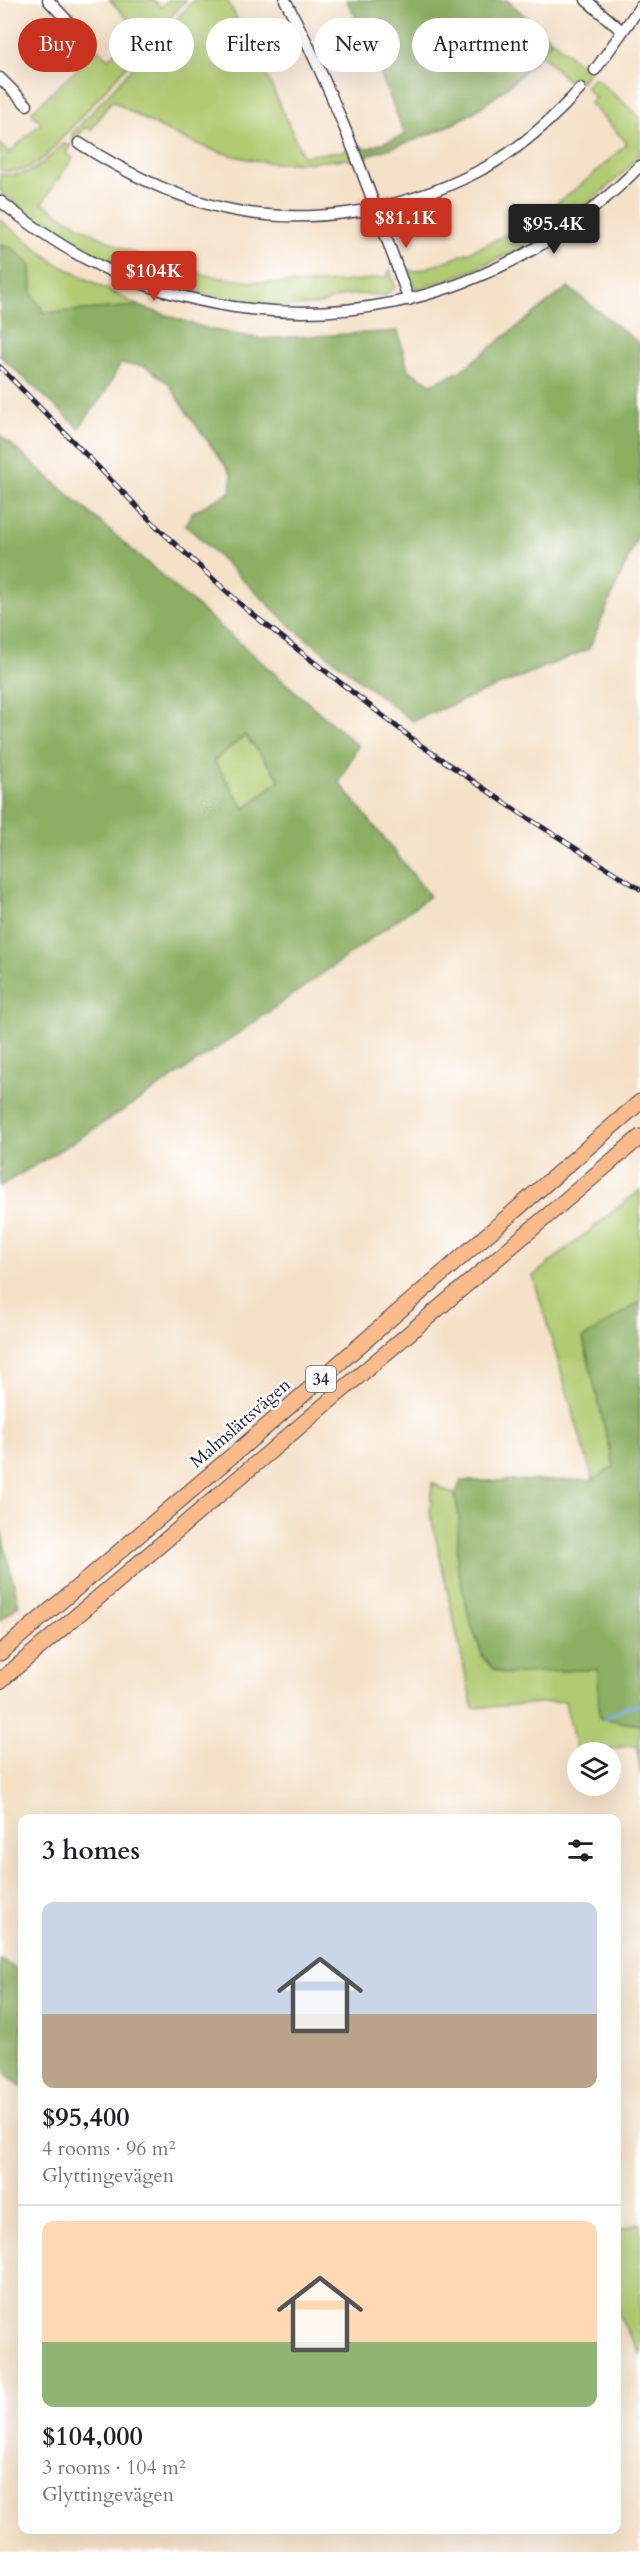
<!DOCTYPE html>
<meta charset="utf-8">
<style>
:root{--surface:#fff;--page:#f2f2f2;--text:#202124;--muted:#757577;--line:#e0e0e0;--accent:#c8321e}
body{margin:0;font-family:Cardo,serif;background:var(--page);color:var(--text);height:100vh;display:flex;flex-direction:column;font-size:22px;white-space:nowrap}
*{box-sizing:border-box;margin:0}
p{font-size:20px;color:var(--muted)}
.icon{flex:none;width:33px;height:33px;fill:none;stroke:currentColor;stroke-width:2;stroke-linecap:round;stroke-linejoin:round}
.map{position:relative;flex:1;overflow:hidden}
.side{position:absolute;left:18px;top:1814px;width:603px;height:720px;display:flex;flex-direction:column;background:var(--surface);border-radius:12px;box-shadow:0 6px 24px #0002}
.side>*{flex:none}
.hud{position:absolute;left:18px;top:18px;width:604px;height:54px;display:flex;gap:12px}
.controls{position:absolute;left:567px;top:1742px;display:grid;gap:12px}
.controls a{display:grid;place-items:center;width:54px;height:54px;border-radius:50%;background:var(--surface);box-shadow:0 6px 24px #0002;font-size:30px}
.price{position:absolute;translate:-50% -51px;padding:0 14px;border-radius:6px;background:var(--accent);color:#fff;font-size:20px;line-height:39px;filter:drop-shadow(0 2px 3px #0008)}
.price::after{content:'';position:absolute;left:50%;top:36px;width:18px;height:14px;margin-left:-9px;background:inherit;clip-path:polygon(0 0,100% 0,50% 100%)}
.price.active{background:#222;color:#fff}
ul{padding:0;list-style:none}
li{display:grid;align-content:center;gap:12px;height:318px;padding:0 24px}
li+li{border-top:2px solid var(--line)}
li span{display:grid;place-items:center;height:186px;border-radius:12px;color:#555}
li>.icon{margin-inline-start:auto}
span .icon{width:108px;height:108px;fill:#fffc;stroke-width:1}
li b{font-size:26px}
h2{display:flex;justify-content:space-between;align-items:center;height:72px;padding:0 24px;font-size:26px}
.pill{padding:0 21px;border-radius:27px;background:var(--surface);box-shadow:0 6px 24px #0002;font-size:21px;line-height:54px}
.pill.active{background:var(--accent);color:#fff}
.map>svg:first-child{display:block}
.green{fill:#b0cb71;stroke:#697656;stroke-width:1.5}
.forest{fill:#8caf63;stroke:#57684f;stroke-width:1.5;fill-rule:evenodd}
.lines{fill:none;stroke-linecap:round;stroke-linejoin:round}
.stream{stroke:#7aaee7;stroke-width:3}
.minor-casing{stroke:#423f50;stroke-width:13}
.highway-casing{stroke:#423f50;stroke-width:17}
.minor{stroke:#fff;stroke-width:10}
.highway{stroke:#fabb8b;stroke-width:15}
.rail-casing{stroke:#22223b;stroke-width:5}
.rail{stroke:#fff;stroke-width:3;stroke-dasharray:9;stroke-linecap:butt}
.labels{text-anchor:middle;stroke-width:5;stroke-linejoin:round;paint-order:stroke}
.shield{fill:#fff;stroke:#646476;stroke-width:1.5}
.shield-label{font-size:16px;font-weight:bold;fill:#22223b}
.street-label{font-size:18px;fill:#22223b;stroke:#fff}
</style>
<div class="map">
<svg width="640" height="2552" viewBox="0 0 640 2552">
<rect width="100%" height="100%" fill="#fff"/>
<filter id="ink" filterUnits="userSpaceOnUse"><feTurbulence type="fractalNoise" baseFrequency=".0167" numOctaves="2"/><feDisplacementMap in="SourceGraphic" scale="12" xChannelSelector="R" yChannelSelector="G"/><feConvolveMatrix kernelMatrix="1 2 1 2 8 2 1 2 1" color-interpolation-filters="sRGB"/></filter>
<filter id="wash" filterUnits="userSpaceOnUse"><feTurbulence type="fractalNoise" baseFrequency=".008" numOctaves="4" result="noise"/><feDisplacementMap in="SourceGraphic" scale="24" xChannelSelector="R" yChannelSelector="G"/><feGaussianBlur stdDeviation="1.35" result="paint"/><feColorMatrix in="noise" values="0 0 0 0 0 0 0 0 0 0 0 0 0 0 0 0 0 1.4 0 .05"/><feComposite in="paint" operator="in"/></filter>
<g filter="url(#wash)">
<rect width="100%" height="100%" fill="#f4e1c7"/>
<g class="green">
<path d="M110 0H154L161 7 169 0H186L44 158C30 169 18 174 0 170V144L9 153 41 123 31 112 99 49 108 59 138 30Z"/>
<path d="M194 0H227L260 61 303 156 345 151 349 145 354 162 347 159C325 161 301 164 278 163 218 159 163 132 112 100L91 130 85 127 74 142 72 140V134Z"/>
<path d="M552 40 589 72 581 82 574 75 568 81 541 54Z"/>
<path d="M594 77 640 117V155C581 220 504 264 421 288L415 287 405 267 414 272C500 246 565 205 627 143L590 103 595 98 585 87Z"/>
<path d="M63 144 71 145 66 153 73 158 42 203C156 279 253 295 387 277L390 270 395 287 385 295C371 295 353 292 339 297 331 300 324 304 314 305 210 313 77 260 0 191V174C29 180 44 163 63 144Z"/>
<path d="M0 220 57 264 139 306 44 313 32 294 31 265 11 247 0 246Z"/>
<path d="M245 735 280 779 245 809 213 761Z"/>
<path d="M640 1190V1302L583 1339 615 1467 593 1480 533 1276Z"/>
<path d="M432 1483 455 1495 459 1517 457 1564 470 1621 483 1657 493 1669 505 1674 598 1669 632 1723 640 1725V1775L637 1745 577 1753 565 1701 473 1708 430 1512Z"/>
<path d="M640 2223V2354L617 2313V2231Z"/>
</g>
<g class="forest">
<path d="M346 0H507L552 40C527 74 482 112 442 129 419 140 393 147 369 155L365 159 358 144 366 149 405 135 363 30Z"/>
<path d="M0 246 11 247 31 265 32 294 44 313 139 306 208 329 261 339 398 331 408 370 431 384 459 372 568 287 640 344V531L589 649 412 721 294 629 186 525 191 513 230 492 232 475 186 411 169 384 145 366 120 364 106 391 79 428 0 356Z"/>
<path d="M0 435 358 746 339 782 430 896C290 998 150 1099 0 1186ZM245 735 280 779 245 809 214 761Z"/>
<path d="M640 1302V1725L599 1718 598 1669 505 1674 493 1669 483 1657 470 1621 457 1564 459 1517 455 1495 461 1481 593 1480 614 1467 583 1338Z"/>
<path d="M0 1527 19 1605 0 1621Z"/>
<path d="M0 1960 22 1972V2087L0 2069Z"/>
</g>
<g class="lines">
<path class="stream" d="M605 1719 626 1707 640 1705"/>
</g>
</g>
<g filter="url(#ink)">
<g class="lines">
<g class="minor-casing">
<g id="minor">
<path d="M48 0 90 45"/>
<path d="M285 0C337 96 372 198 409 300"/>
<path d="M586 0 622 31"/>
<path d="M595 70 640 7"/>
<path d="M0 78 27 105"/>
<path d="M79 143C121 170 164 192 211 205 298 229 398 213 477 172 517 152 550 122 580 89"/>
<path d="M0 201C34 228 71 254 111 271 296 353 500 309 640 166"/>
</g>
</g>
<g class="highway-casing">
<g id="highway">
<path d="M0 1653 246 1444 640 1102"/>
<path d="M0 1681 640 1137"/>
</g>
</g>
<use href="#minor" class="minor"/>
<use href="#highway" class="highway"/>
<g class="rail-casing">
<path id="rail" d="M0 367 160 530 247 610 419 744 520 813 640 889"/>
</g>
<use href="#rail" class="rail"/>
</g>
</g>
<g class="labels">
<rect class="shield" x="306" y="1366" width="30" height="26" rx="4.5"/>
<g class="shield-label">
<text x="321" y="1385">34</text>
</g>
<g class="street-label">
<text transform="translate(240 1423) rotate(-41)" y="6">Malmslättsvägen</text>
</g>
</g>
</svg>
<div class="controls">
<a><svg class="icon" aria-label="layers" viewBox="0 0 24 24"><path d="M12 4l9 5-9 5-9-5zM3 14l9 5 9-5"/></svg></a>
</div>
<b class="price" style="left:406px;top:249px">$81.1K</b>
<b class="price active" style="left:554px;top:255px">$95.4K</b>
<b class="price" style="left:154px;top:302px">$104K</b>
<div class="hud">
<a class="pill active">Buy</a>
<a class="pill">Rent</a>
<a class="pill">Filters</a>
<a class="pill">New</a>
<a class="pill">Apartment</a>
</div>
<section class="side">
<h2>3 homes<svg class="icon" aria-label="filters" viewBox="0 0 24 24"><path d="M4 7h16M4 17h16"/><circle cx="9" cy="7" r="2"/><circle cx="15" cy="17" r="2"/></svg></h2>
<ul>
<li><span style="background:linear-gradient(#c9d6e8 60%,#b9a48a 0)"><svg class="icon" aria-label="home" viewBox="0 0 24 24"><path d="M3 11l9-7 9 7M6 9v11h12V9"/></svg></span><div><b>$95,400</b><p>4 rooms · 96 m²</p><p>Glyttingevägen</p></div></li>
<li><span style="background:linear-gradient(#ffd9b3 65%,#8fb573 0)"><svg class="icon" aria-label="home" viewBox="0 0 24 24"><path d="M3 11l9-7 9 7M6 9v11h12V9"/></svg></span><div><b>$104,000</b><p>3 rooms · 104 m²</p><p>Glyttingevägen</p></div></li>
</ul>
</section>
</div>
